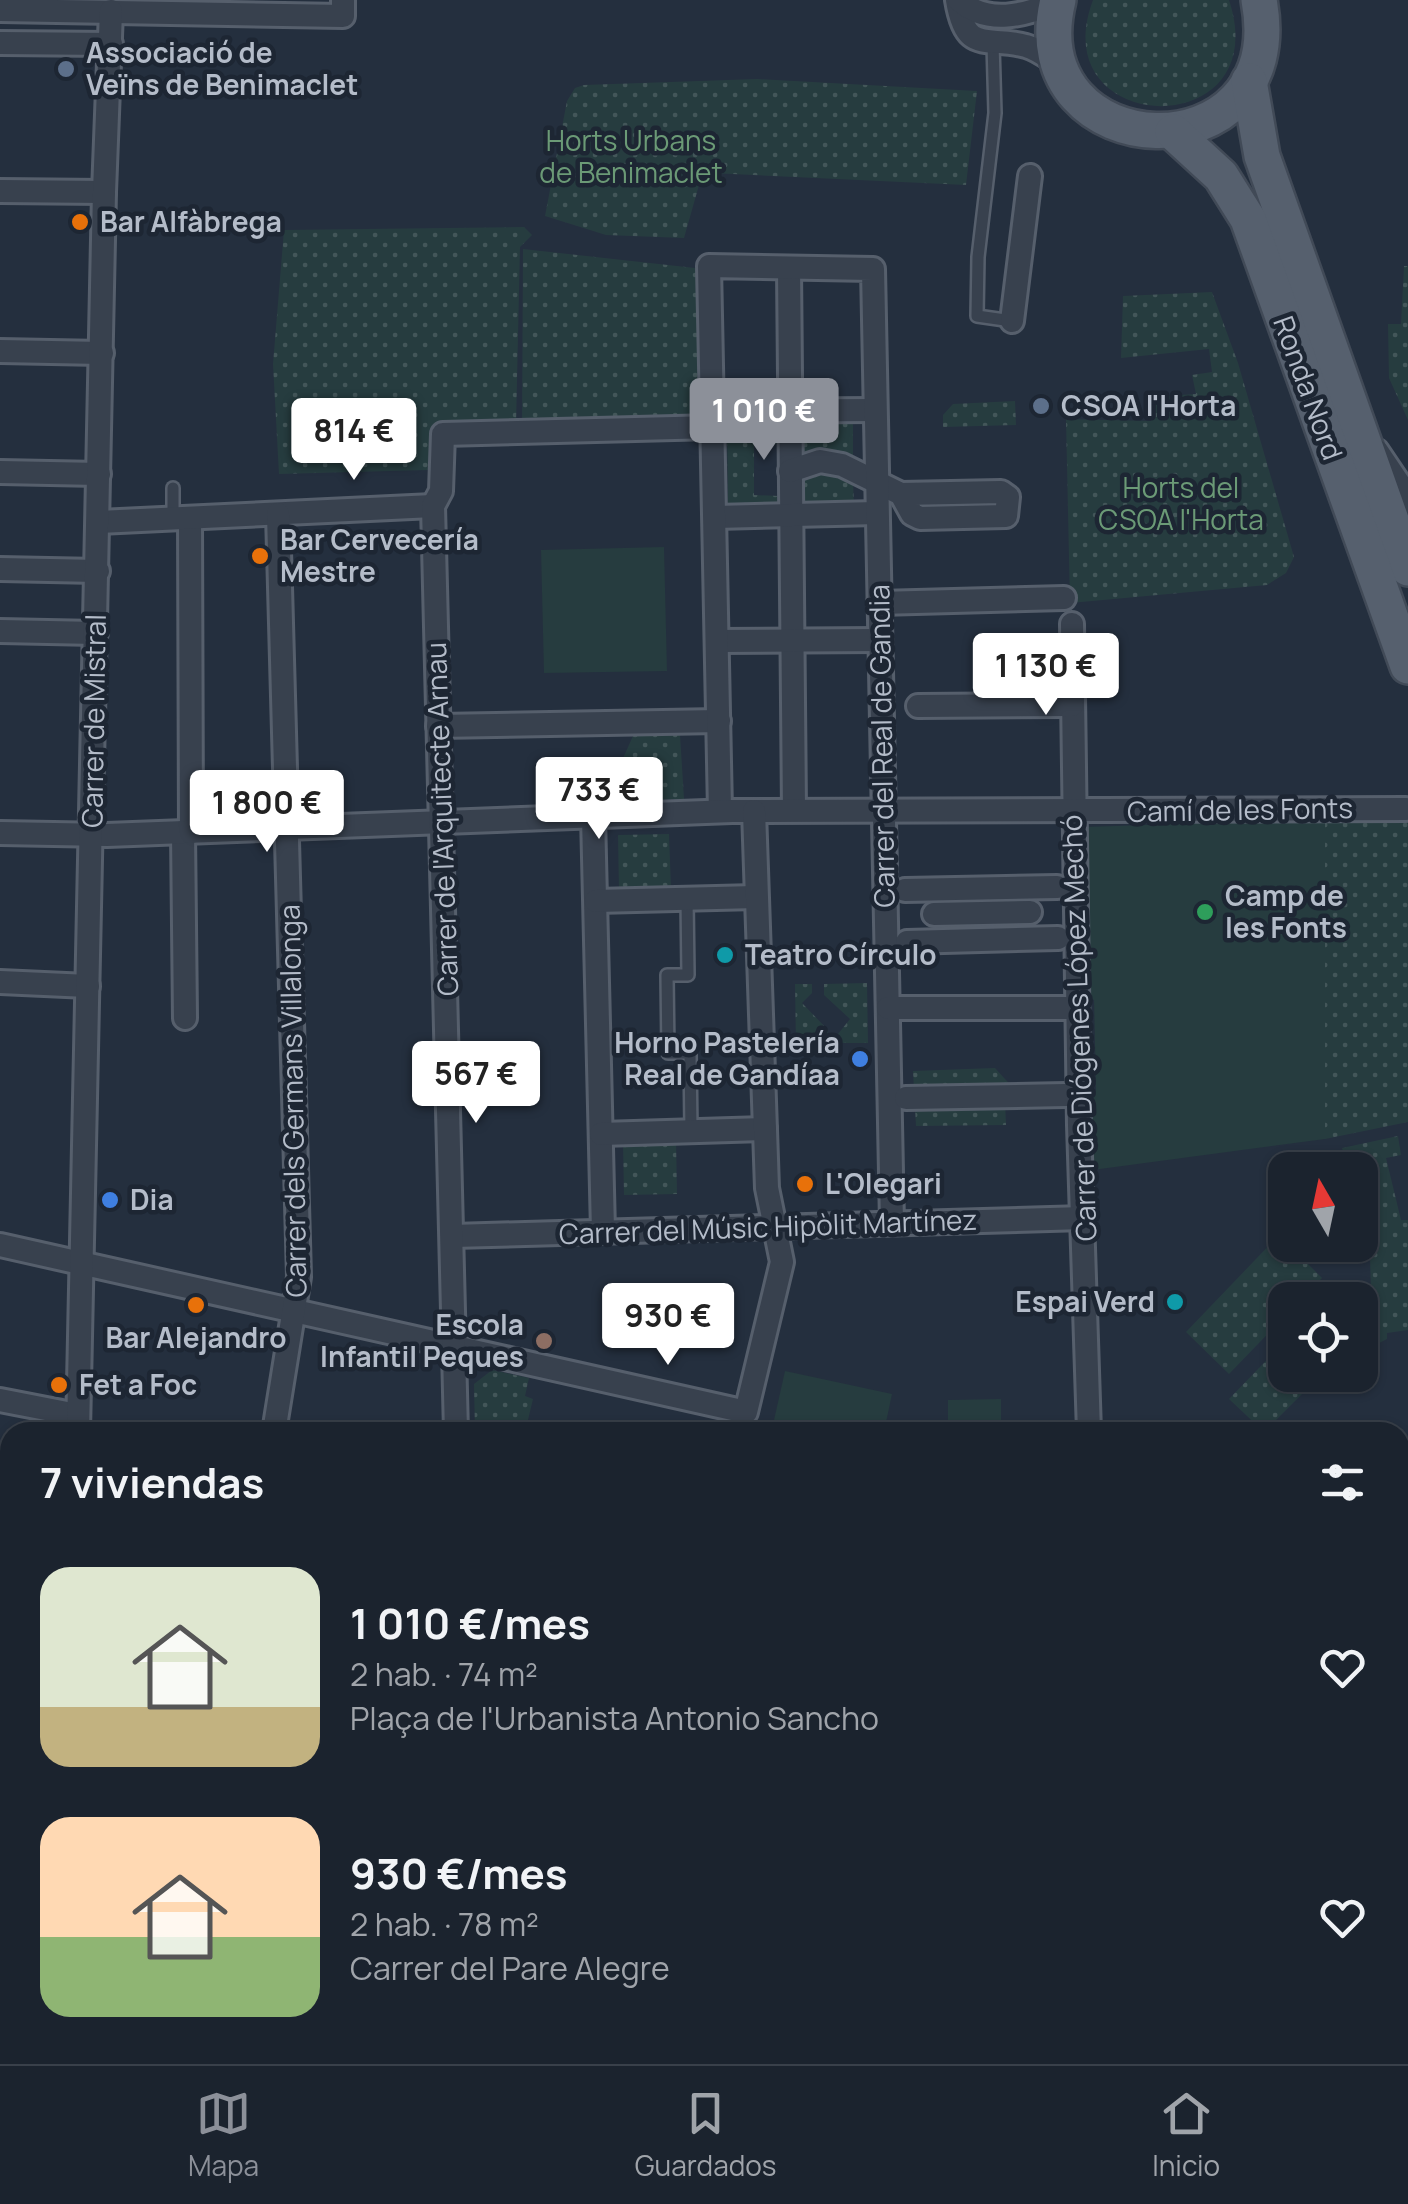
<!DOCTYPE html>
<html lang="es">
<meta charset="utf-8">
<style>
:root{--surface:#1b232e;--page:#282f3a;--text:#f1f3f6;--muted:#a0a4aa;--line:#39404a;--accent:#8c9099}
body{margin:0;font-family:Manrope,sans-serif;background:var(--page);color:var(--text);height:100vh;display:flex;flex-direction:column;font-size:38px;white-space:nowrap}
*{box-sizing:border-box;margin:0}
p{font-size:32px;color:var(--muted)}
.icon{flex:none;width:55px;height:55px;fill:none;stroke:currentColor;stroke-width:2;stroke-linecap:round;stroke-linejoin:round}
.map{position:relative;flex:1;overflow:hidden}
.panel{position:absolute;left:0px;top:1422px;width:1410px;height:642px;display:flex;flex-direction:column;background:var(--surface);border-radius:30px 30px 0 0;box-shadow:0 2px 8px #0004,0 0 0 2px var(--line)}
.panel>*{flex:none}
.needle{width:65px;rotate:351deg}
.tools{position:absolute;left:1268px;top:1152px;display:grid;gap:20px}
.tools a{display:grid;place-items:center;width:110px;height:110px;border-radius:20px;background:var(--surface);box-shadow:0 2px 8px #0004,0 0 0 2px var(--line);font-size:50px}
.price{position:absolute;translate:-50% -85px;padding:0 22px;border-radius:10px;background:#fff;color:#222;font-size:32px;line-height:65px;filter:drop-shadow(0 2px 5px #0008)}
.price::after{content:'';position:absolute;left:50%;top:60px;width:30px;height:22px;margin-left:-15px;background:inherit;clip-path:polygon(0 0,100% 0,50% 100%)}
.price.on{background:var(--accent);color:#fff}
ul{padding:0;list-style:none}
li{display:flex;align-items:center;gap:30px;height:250px;padding:0 40px}
li span{display:grid;place-items:center;flex:none;width:280px;height:200px;border-radius:30px;color:#555}
li>.icon{margin-inline-start:auto}
span .icon{width:120px;height:120px;fill:#fffc;stroke-width:1}
li b{font-size:42px}
h2{display:flex;justify-content:space-between;align-items:center;height:120px;padding:0 40px;font-size:42px}
.tabs{display:flex;justify-content:space-around;align-items:center;height:140px;border-top:2px solid var(--line);background:var(--surface);font-size:28px;color:var(--muted)}
.tabs a{display:grid;justify-items:center;gap:5px}
.tabs .on{color:var(--accent)}
.map>svg:first-child{display:block}
.green{fill:url(#green-dots)}
.pitch{fill:#263c3f}
.lines{fill:none;stroke-linecap:round;stroke-linejoin:round}
.lane-casing{stroke:#565f6c;stroke-width:16}
.street-casing{stroke:#565f6c;stroke-width:28}
.secondary-casing{stroke:#565f6c;stroke-width:35}
.primary-casing{stroke:#414a57;stroke-width:40}
.lane{stroke:#38414e;stroke-width:11}
.street{stroke:#38414e;stroke-width:22}
.secondary{stroke:#465061;stroke-width:30}
.primary{stroke:#56606e;stroke-width:35}
.tram{stroke:#5a6575;stroke-width:2.5}
.service-dot{fill:#5c6f8a;stroke:#1d2633;stroke-width:4}
.food-dot{fill:#e8710a;stroke:#1d2633;stroke-width:4}
.leisure-dot{fill:#2e9e5b;stroke:#1d2633;stroke-width:4}
.culture-dot{fill:#0f9aa8;stroke:#1d2633;stroke-width:4}
.shop-dot{fill:#3f7fe0;stroke:#1d2633;stroke-width:4}
.education-dot{fill:#8d6e63;stroke:#1d2633;stroke-width:4}
.labels{text-anchor:middle;stroke-width:9;stroke-linejoin:round;paint-order:stroke}
.poi-label{font-size:28px;font-weight:bold;fill:#b4bcc9;stroke:#1d2633;text-anchor:start}
.park-label{font-size:28px;fill:#6b9a76;stroke:#1d2633}
.street-label{font-size:28px;fill:#b4bcc9;stroke:#1d2633}
</style>
<div class="map">
<svg width="1408" height="2064" viewBox="0 0 1408 2064">
<defs>
<pattern id="green-dots" width="8" height="8" patternUnits="userSpaceOnUse" patternTransform="scale(2.5)"><rect width="8" height="8" fill="#263c3f"/><path d="M2 2h.1M6 6h.1" fill="none" stroke="#435659" stroke-width="1.8" stroke-linecap="round"/></pattern>
</defs>
<rect width="100%" height="100%" fill="#242f3e"/>
<g class="green">
<path d="M1093 0H1229C1277 145 1041 138 1093 0Z"/>
<path d="M757 79 977 91 966 185 711 173 701 178 684 238 606 235 545 216 567 101 575 88 584 85Z"/>
<path d="M524 227 532 235 520 247 516 425 434 427 433 464 428 470 279 474 273 364 284 230Z"/>
<path d="M523 249 704 269 710 424 522 427Z"/>
<path d="M1404 266H1408V420L1389 378 1388 324H1401Z"/>
<path d="M1212 292 1238 363 1294 557 1286 573 1267 585 1070 603 1066 419 1151 421 1148 397 1196 394 1192 375 1212 372 1209 349 1121 358 1123 296Z"/>
<path d="M1015 401 1016 425 943 427V415L953 404Z"/>
<path d="M853 414V463L822 455 801 454 799 416 827 423Z"/>
<path d="M784 416V444L754 445V495L779 496 778 511H728L727 418Z"/>
<path d="M823 468 853 481 854 507 819 503 795 511 802 477Z"/>
<path d="M680 735 684 799 616 801 615 776 633 736Z"/>
<path d="M1408 817V1122L1325 1139V819Z"/>
<path d="M669 834 671 889 619 890 618 835Z"/>
<path d="M867 983 868 1043H838V1034L850 1019 824 995V984Z"/>
<path d="M795 984H812V993L802 1003 828 1030 827 1043 796 1044Z"/>
<path d="M995 1068 1015 1090 1005 1101 1006 1125 916 1126 913 1071Z"/>
<path d="M1398 1136 1401 1155 1386 1158 1401 1220H1408V1330L1387 1333V1339L1365 1350V1342L1377 1330 1376 1296 1371 1290 1370 1258 1360 1219V1170H1349L1342 1148Z"/>
<path d="M676 1140 677 1194 624 1195 623 1141Z"/>
<path d="M1279 1235 1322 1278 1300 1300H1285V1316L1229 1374 1186 1332Z"/>
<path d="M1285 1341V1375H1321L1264 1432 1229 1399Z"/>
<path d="M492 1370 529 1378 525 1396 533 1399 525 1432H475L474 1384Z"/>
<path d="M1407 1587 1408 1726 1400 1727V1619Z"/>
<path d="M298 2055H445L458 2064H311Z"/>
</g>
<g class="pitch">
<path d="M664 547 667 671 544 673 541 550Z"/>
<path d="M1325 819V1139L1085 1171 1086 1097 1096 1090 1094 1000 1085 997V827Z"/>
<path d="M785 1371 892 1394 884 1432H790L772 1429Z"/>
<path d="M1001 1399V1430H948V1400Z"/>
</g>
<g class="lines">
<g class="lane-casing">
<g id="lane">
<path d="M993 44 995 113 978 257 977 316 1012 321"/>
<path d="M173 519V488"/>
<path d="M687 899 688 975H667L668 1053H690L691 1131"/>
</g>
</g>
<g class="street-casing">
<g id="street">
<path d="M957 0C966 56 986 35 1026 46 1038 49 1050 59 1061 66"/>
<path d="M959 0C987 26 1025 15 1057 2"/>
<path d="M0 10 343 16V0"/>
<path d="M0 43 111 44"/>
<path d="M0 191 104 192"/>
<path d="M789 268 794 810"/>
<path d="M1012 321 1030 176"/>
<path d="M0 351 102 353"/>
<path d="M714 411 875 410"/>
<path d="M1377 451 1404 491 1408 504"/>
<path d="M790 471 820 461 842 465 901 494 1001 492 1008 497 1006 516 920 518 912 514 901 494"/>
<path d="M0 472 99 474"/>
<path d="M716 517 877 513"/>
<path d="M190 518 191 832"/>
<path d="M99 522 433 506"/>
<path d="M0 569 98 571"/>
<path d="M879 603 1064 598"/>
<path d="M1072 624 1079 1125 1089 1432"/>
<path d="M0 631 96 633"/>
<path d="M718 641 879 640"/>
<path d="M918 706 1072 705"/>
<path d="M438 726 719 721"/>
<path d="M720 811 709 266 873 269 892 1223"/>
<path d="M593 816 603 1231"/>
<path d="M183 832 185 1018"/>
<path d="M0 833 107 835 732 811 1406 809"/>
<path d="M905 890 1057 887"/>
<path d="M596 901 756 897"/>
<path d="M934 914 1030 912"/>
<path d="M907 942 1058 938"/>
<path d="M0 982 88 986"/>
<path d="M888 1008H1077"/>
<path d="M906 1098 1066 1095"/>
<path d="M601 1134 765 1129"/>
<path d="M453 1236 1084 1218"/>
<path d="M0 1245 746 1412 782 1262 767 1188 754 811"/>
<path d="M0 1400 77 1415"/>
<path d="M78 1432 104 192 111 11"/>
<path d="M274 1432 299 1277 278 514"/>
<path d="M456 1432 433 506 441 491 443 434 714 427"/>
<path d="M0 1517 10 1519"/>
<path d="M0 1689 10 1691"/>
<path d="M1400 1749 1408 1745"/>
<path d="M0 1797 10 1798"/>
<path d="M0 1960 10 1906"/>
<path d="M279 2055 292 2064"/>
<path d="M458 2055 471 2064"/>
<path d="M858 2055 871 2064"/>
<path d="M1100 2055V2064"/>
<path d="M1372 2055V2064"/>
<path d="M109 2064 116 2055"/>
<path d="M772 2064 778 2055"/>
<path d="M1129 2064V2055"/>
</g>
</g>
<g class="secondary-casing">
<g id="secondary">
<path d="M0 1584 10 1586"/>
<path d="M0 1618 10 1620"/>
<path d="M1400 1927 1408 1929"/>
</g>
</g>
<g class="primary-casing">
<g id="primary">
<path d="M1058 0C1017 168 1293 180 1259 0"/>
<path d="M1249 81 1262 156 1408 568"/>
<path d="M1173 132 1221 176 1248 219 1408 666"/>
</g>
</g>
<use href="#lane" class="lane"/>
<use href="#street" class="street"/>
<use href="#secondary" class="secondary"/>
<use href="#primary" class="primary"/>
<g class="tram">
<path d="M0 1591 10 1593"/>
<path d="M1400 1881 1408 1883"/>
</g>
</g>
<g class="service-dot">
<circle cx="66" cy="69" r="10"/>
<circle cx="1041" cy="406" r="10"/>
</g>
<g class="food-dot">
<circle cx="80" cy="222" r="10"/>
<circle cx="260" cy="556" r="10"/>
<circle cx="805" cy="1184" r="10"/>
<circle cx="196" cy="1305" r="10"/>
<circle cx="59" cy="1385" r="10"/>
</g>
<circle class="leisure-dot" cx="1205" cy="912" r="10"/>
<g class="culture-dot">
<circle cx="725" cy="955" r="10"/>
<circle cx="1175" cy="1302" r="10"/>
</g>
<g class="shop-dot">
<circle cx="860" cy="1059" r="10"/>
<circle cx="110" cy="1200" r="10"/>
</g>
<circle class="education-dot" cx="544" cy="1341" r="10"/>
<g class="labels">
<g class="poi-label">
<text x="86" y="63">Associació de<tspan x="86" dy="32">Veïns de Benimaclet</tspan></text>
<text x="100" y="232">Bar Alfàbrega</text>
<text x="1061" y="416">CSOA l'Horta</text>
<text x="280" y="550">Bar Cervecería<tspan x="280" dy="32">Mestre</tspan></text>
<text x="1225" y="906">Camp de<tspan x="1225" dy="32">les Fonts</tspan></text>
<text x="745" y="965">Teatro Círculo</text>
<text x="840" y="1053" text-anchor="end">Horno Pastelería<tspan x="840" dy="32">Real de Gandíaa</tspan></text>
<text x="825" y="1194">L'Olegari</text>
<text x="130" y="1210">Dia</text>
<text x="1155" y="1312" text-anchor="end">Espai Verd</text>
<text x="524" y="1335" text-anchor="end">Escola<tspan x="524" dy="32">Infantil Peques</tspan></text>
<text x="196" y="1348" text-anchor="middle">Bar Alejandro</text>
<text x="79" y="1395">Fet a Foc</text>
</g>
<g class="park-label">
<text x="631" y="151">Horts Urbans<tspan x="631" dy="32">de Benimaclet</tspan></text>
<text x="1181" y="498">Horts del<tspan x="1181" dy="32">CSOA l'Horta</tspan></text>
</g>
<g class="street-label">
<text transform="translate(1308 388) rotate(70)" y="10">Ronda Nord</text>
<text transform="translate(94 721) rotate(-89)" y="10">Carrer de Mistral</text>
<text transform="translate(882 746) rotate(-91)" y="10">Carrer del Real de Gandia</text>
<text transform="translate(1240 810) rotate(-1)" y="10">Camí de les Fonts</text>
<text transform="translate(442 819) rotate(-92)" y="10">Carrer de l'Arquitecte Arnau</text>
<text transform="translate(1079 1028) rotate(-92)" y="10">Carrer de Diógenes López Mechó</text>
<text transform="translate(293 1101) rotate(-91)" y="10">Carrer dels Germans Villalonga</text>
<text transform="translate(768 1227) rotate(-2)" y="10">Carrer del Músic Hipòlit Martínez</text>
</g>
</g>
</svg>
<div class="tools">
<a><svg class="needle" viewBox="-14 -14 28 28"><path d="M0-13l5 13h-10z" fill="#e53935"/><path d="M0 13l5-13h-10z" fill="#a0a4aa"/></svg></a>
<a><svg class="icon" aria-label="locate" viewBox="0 0 24 24"><circle cx="12" cy="12" r="6"/><path d="M12 2v4M12 18v4M2 12h4M18 12h4"/></svg></a>
</div>
<b class="price on" style="left:764px;top:463px">1 010 €</b>
<b class="price" style="left:354px;top:483px">814 €</b>
<b class="price" style="left:1046px;top:718px">1 130 €</b>
<b class="price" style="left:599px;top:842px">733 €</b>
<b class="price" style="left:267px;top:855px">1 800 €</b>
<b class="price" style="left:476px;top:1126px">567 €</b>
<b class="price" style="left:668px;top:1368px">930 €</b>
<section class="panel">
<h2>7 viviendas<svg class="icon" aria-label="filters" viewBox="0 0 24 24"><path d="M4 7h16M4 17h16"/><circle cx="9" cy="7" r="2"/><circle cx="15" cy="17" r="2"/></svg></h2>
<ul>
<li><span style="background:linear-gradient(#dfe7d0 70%,#c2b280 0)"><svg class="icon" aria-label="home" viewBox="0 0 24 24"><path d="M3 11l9-7 9 7M6 9v11h12V9"/></svg></span><div><b>1 010 €/mes</b><p>2 hab. · 74 m²</p><p>Plaça de l'Urbanista Antonio Sancho</p></div><svg class="icon" aria-label="heart" viewBox="0 0 24 24"><path d="M12 20l-8-8c-3-5 5-10 8-4 3-6 11-1 8 4z"/></svg></li>
<li><span style="background:linear-gradient(#ffd9b3 60%,#8fb573 0)"><svg class="icon" aria-label="home" viewBox="0 0 24 24"><path d="M3 11l9-7 9 7M6 9v11h12V9"/></svg></span><div><b>930 €/mes</b><p>2 hab. · 78 m²</p><p>Carrer del Pare Alegre</p></div><svg class="icon" aria-label="heart" viewBox="0 0 24 24"><path d="M12 20l-8-8c-3-5 5-10 8-4 3-6 11-1 8 4z"/></svg></li>
</ul>
</section>
</div>
<nav class="tabs">
<a class="on"><svg class="icon" aria-label="map" viewBox="0 0 24 24"><path d="M3 6l6-2 6 2 6-2v14l-6 2-6-2-6 2zM9 4v14M15 6v14"/></svg>Mapa</a>
<a><svg class="icon" aria-label="saved" viewBox="0 0 24 24"><path d="M7 4h10v16l-5-4-5 4z"/></svg>Guardados</a>
<a><svg class="icon" aria-label="home" viewBox="0 0 24 24"><path d="M3 11l9-7 9 7M6 9v11h12V9"/></svg>Inicio</a>
</nav>
